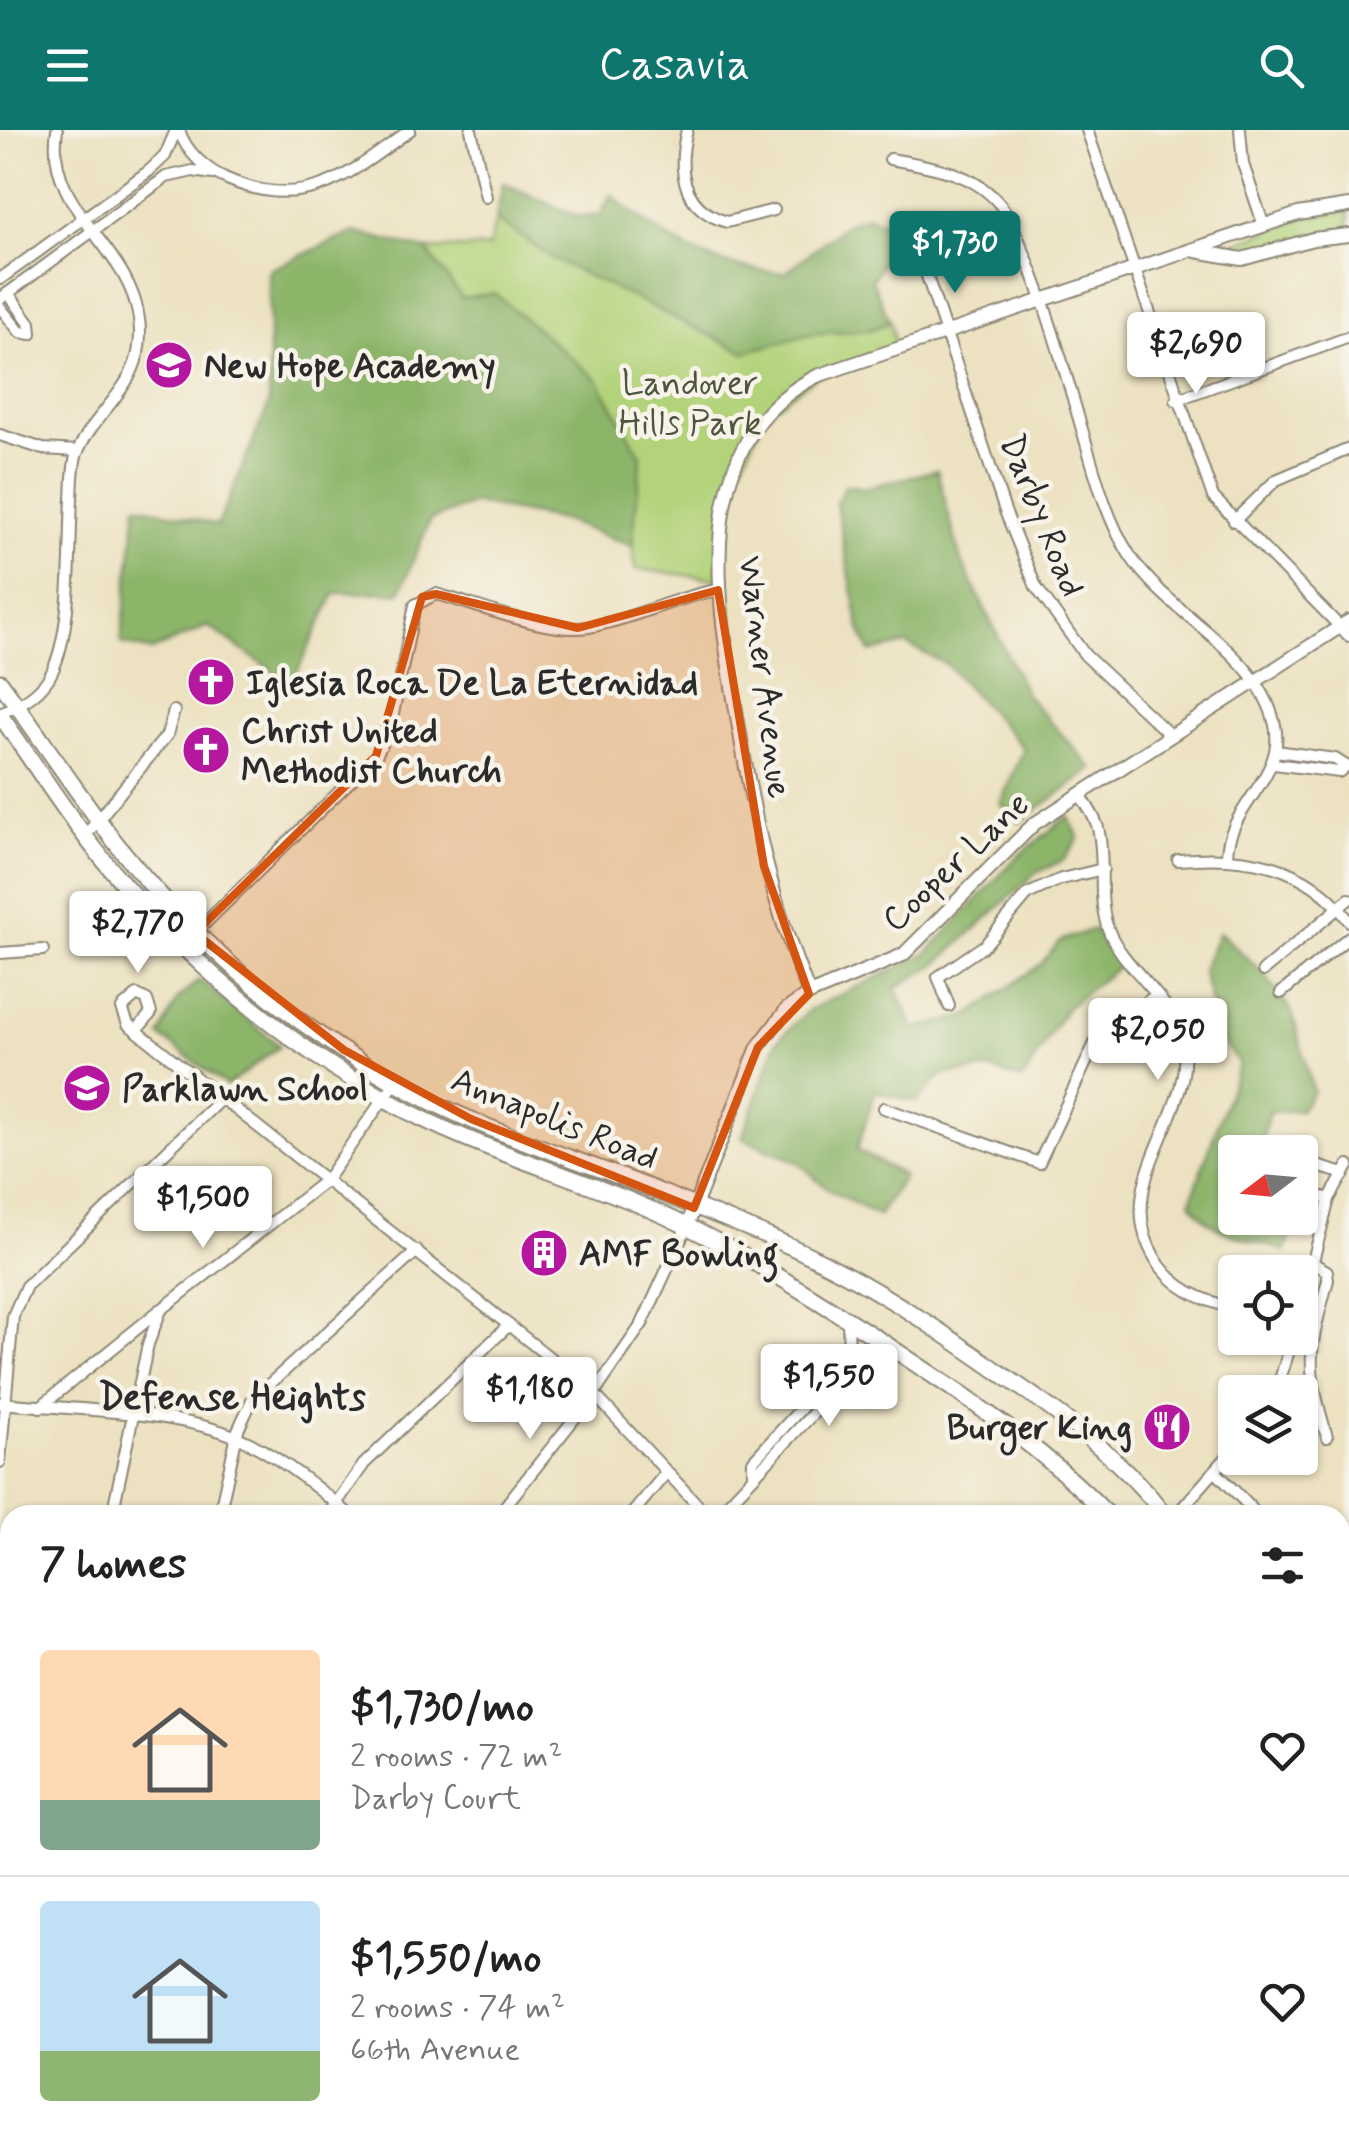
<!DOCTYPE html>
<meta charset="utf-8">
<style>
:root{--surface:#fff;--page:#f2f2f2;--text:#222;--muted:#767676;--line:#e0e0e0;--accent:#0f766e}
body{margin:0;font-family:Mynerve,sans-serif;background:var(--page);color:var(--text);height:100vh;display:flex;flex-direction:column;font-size:38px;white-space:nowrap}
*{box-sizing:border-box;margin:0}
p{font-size:32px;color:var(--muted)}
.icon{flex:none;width:55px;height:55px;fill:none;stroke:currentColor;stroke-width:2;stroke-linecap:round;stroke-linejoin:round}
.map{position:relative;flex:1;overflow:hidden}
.drawer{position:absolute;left:0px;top:1375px;width:1350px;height:640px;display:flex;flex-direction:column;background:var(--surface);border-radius:30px 30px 0 0;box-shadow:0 2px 8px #0004}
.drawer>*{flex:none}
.needle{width:65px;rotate:254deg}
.controls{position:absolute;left:1218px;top:1005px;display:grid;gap:20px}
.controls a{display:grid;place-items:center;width:100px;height:100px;border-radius:10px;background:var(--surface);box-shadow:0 2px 8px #0004;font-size:50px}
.price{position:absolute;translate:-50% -85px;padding:0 22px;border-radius:10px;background:#fff;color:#222;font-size:32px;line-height:65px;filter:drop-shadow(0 2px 5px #0008)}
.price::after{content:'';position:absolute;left:50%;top:60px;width:30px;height:22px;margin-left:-15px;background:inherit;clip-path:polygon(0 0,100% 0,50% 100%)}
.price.current{background:var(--accent);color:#fff}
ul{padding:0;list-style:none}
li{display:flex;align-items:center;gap:30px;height:250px;padding:0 40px}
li+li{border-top:2px solid var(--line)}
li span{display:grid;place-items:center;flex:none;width:280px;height:200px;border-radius:10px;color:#555}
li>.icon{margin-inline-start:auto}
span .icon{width:120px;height:120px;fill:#fffc;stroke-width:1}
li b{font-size:42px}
h2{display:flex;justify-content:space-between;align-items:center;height:120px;padding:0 40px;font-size:42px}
header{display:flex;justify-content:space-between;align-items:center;height:130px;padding:0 40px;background:var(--accent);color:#fff;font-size:45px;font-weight:600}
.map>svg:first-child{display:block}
.green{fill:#b2d37a;stroke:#6e7f52;stroke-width:2.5}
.forest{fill:#8db56a;stroke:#5c704a;stroke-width:2.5}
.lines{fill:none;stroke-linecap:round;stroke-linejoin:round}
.stream{stroke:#47b0c5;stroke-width:2.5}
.minor-casing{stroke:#8c8676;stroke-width:14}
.tertiary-casing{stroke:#8c8676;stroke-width:16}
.primary-casing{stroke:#8c8676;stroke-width:19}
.motorway-casing{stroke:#8c8676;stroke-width:21}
.minor{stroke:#fff;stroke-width:10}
.tertiary{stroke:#fff;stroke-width:12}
.primary{stroke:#fff;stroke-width:15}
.motorway{stroke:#fff;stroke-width:18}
.marked{fill:#d5540f;fill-opacity:0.2;stroke:#d5540f;stroke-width:8;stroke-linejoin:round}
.labels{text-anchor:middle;stroke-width:9;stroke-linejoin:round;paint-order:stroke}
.poi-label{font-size:35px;font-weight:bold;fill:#2b2b2b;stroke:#f7f3e8;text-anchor:start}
.park-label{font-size:35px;fill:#4d553f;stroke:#f7f3e8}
.street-label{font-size:35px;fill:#2b2b2b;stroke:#f7f3e8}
.neighbourhood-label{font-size:38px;font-weight:bold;fill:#2b2b2b;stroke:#f7f3e8}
</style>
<header><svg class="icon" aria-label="menu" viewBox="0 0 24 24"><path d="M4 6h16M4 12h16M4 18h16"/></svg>Casavia<svg class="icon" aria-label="search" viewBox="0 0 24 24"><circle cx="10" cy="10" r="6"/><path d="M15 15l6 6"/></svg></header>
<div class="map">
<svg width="1349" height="2015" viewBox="0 0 1349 2015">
<rect width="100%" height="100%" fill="#f7f3e8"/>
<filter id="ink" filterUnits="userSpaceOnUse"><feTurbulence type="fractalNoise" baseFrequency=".01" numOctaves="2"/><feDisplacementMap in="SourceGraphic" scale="20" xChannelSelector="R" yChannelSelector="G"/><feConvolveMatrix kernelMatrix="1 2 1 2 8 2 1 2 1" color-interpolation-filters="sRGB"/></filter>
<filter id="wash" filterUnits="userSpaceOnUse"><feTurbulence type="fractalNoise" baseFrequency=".0048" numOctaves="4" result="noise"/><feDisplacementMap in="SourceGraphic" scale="40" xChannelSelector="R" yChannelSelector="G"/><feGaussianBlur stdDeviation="2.25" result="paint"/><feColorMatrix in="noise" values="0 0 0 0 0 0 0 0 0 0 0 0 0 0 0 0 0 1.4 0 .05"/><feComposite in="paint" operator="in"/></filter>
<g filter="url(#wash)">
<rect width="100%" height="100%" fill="#ece1c0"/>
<g class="green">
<path d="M1349 81V99C1309 98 1260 133 1223 118L1304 87Z"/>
<path d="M496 89 553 129 745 222 810 204 869 200 890 192 896 219 817 246 767 282 724 372 718 449 636 439 632 416 641 326 462 168 426 120 489 117Z"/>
<path d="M1349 1915V1982L1340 1983V1937Z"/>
<path d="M1340 1994H1349V2015H1175L1149 2005H1340Z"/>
</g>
<g class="forest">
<path d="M503 53 576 86H600L611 65C669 114 708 138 785 143L848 93 868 86 901 100 872 150 890 192 869 200 810 204 745 222 553 129 496 89Z"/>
<path d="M354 102 426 120 462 168 494 163 598 250 641 326 632 416 562 390 474 373 430 390 400 462 335 463 291 554 208 496 152 521 121 513 137 375 218 395 269 274V140Z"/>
<path d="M937 340 960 428 1027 566 1093 639 1020 692 1000 674 1024 619 947 535 906 514 870 522 860 499 836 374 845 355 865 358Z"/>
<path d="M1068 686 1079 708 1065 729 1036 743 938 833 896 858 914 899 968 886 1040 835 1060 811 1094 799 1119 836 1066 878 1022 950 990 939 941 945 917 972 875 961 857 1020 904 1046 878 1086 828 1059 798 1032 742 1008 777 911 809 880 926 824 1015 729Z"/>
<path d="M1219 802 1263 843 1292 882 1313 962 1300 980 1269 982 1259 1022H1235V1088L1291 1102 1286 1121C1253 1110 1207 1104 1191 1071L1239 934 1221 909 1202 840Z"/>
<path d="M199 850 280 916 227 956 160 906 177 870Z"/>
<path d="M10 1824V1893L0 1896V1827Z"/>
<path d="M10 1921V1995L0 1998V1924Z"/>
<path d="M54 2005H495L426 2015H324L305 2006 264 2015 234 2010 213 2015H25Z"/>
<path d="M849 2005H1040L1058 2015H884Z"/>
</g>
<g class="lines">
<path class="stream" d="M1032 2008 1033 2015"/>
</g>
</g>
<g filter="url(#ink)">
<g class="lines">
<g class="minor-casing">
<g id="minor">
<path d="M179 0C186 22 206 40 227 49 305 83 349 45 410 0"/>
<path d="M471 0 486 67"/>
<path d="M687 0C677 40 682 79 727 92L774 80"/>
<path d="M1087 0 1213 367 1349 506"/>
<path d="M1240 0 1243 34 1264 96"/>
<path d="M890 29C934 37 978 42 1005 81 1039 147 1060 225 1081 296 1094 339 1105 386 1129 424 1169 487 1258 519 1275 595 1286 648 1228 675 1227 726"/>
<path d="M926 143 1005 381 1036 457 1085 525 1170 605"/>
<path d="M0 149 149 41 165 26 176 0"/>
<path d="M0 169 166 47 193 41 213 44"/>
<path d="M0 177 20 202 31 204 30 193 8 163"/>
<path d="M1176 270 1349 207"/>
<path d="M0 305 43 319 78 321"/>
<path d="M1234 391 1276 350 1349 319"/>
<path d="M0 583C21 575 42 563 52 542 73 499 69 417 72 369 73 355 72 337 77 323 97 275 148 255 139 189 130 116 44 80 57 0"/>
<path d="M1274 634 1339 642 1346 636 1335 629 1276 621"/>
<path d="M1080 664C1086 675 1095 686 1098 698 1106 730 1097 764 1107 796 1121 838 1171 865 1182 909 1200 980 1108 1050 1155 1128 1173 1159 1202 1170 1235 1179"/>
<path d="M85 706 167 605 174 581"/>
<path d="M1178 730C1244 724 1307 733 1349 791"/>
<path d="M0 823 43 820"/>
<path d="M196 828 195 803 376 626 391 594 415 475 436 464C478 475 547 504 589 497 634 489 674 467 718 460"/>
<path d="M1263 841 1349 769"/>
<path d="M1281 863 1349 807"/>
<path d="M949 876 938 847 985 815 1028 764 1061 749 1103 739"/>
<path d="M137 900 151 883 147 870 137 865 122 878 128 894 563 1238 594 1264 707 1385"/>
<path d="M884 978 1039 1033 1096 911 1156 865"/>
<path d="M1300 1031 1344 1044"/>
<path d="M1300 1060 1329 1069"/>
<path d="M1313 1133 1327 1141 1328 1150C1308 1224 1305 1232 1327 1307"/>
<path d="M1300 1181 1329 1069 1349 1035"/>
<path d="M1276 1262 1293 1208"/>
<path d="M1 1273C74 1280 185 1280 250 1313 286 1332 319 1359 350 1385"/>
<path d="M40 1277 160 1180"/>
<path d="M0 1332 13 1186 26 1156 222 968"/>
<path d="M1215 1341 1252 1379"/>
<path d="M753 1345V1331L849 1226 848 1190"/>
<path d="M112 1385 148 1214 161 1180 326 1050 395 953"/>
<path d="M219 1385 238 1300 252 1270 417 1121"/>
<path d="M328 1385 364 1334 509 1195"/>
<path d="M498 1385 594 1264 642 1194 687 1096"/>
<path d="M631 1385 666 1343"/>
<path d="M717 1385 862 1232 878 1224H896"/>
<path d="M1176 1385 1235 1318"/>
<path d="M1340 1445 1349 1442"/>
<path d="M0 1520 10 1524"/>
<path d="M0 1641 10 1639"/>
<path d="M1340 1740H1349"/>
<path d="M0 1758 10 1755"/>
</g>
</g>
<g class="tertiary-casing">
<g id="tertiary">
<path d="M1196 121 1242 129 1313 109 1349 105"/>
<path d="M809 864C772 774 755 693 739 598 719 479 684 313 817 246L1298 84 1349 76"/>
<path d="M687 1096 758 917 787 879 809 864 903 825 1034 694 1349 491"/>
</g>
</g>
<g class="primary-casing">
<g id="primary">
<path d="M0 552C40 606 77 664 119 717 195 812 289 892 394 952 477 1000 572 1026 660 1062 720 1087 783 1110 840 1141 898 1172 952 1209 1006 1247 1066 1288 1120 1327 1165 1385"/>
<path d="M0 585C36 636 70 690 110 738 186 830 283 911 387 970 465 1015 555 1039 638 1074 724 1110 802 1160 881 1211 962 1264 1040 1315 1108 1385"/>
<path d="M1340 1769 1349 1800"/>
<path d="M1340 1806 1349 1836"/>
</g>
</g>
<g class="motorway-casing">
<g id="motorway">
<path d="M0 1909 10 1905"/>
<path d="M1340 1926 1346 1885 1342 1843"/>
<path d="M1340 1988 1349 1987"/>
<path d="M1065 2005 1081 2015"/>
<path d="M1088 2005 1110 2015"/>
<path d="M1126 2005 1148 2015"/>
<path d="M0 2009 12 2005"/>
</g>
</g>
<use href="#minor" class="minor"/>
<use href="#tertiary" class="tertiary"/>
<use href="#primary" class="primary"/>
<use href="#motorway" class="motorway"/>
</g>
</g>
<path class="marked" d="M718 460 764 736 809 864 758 917 694 1078 471 989 344 920 195 803 376 626 422 467 436 464 578 498Z"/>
<defs>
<g id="school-disc" transform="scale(2.5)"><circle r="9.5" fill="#b5179e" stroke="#f7f3e8"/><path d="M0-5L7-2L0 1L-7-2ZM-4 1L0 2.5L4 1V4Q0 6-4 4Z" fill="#fff"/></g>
<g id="church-disc" transform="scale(2.5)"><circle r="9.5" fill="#b5179e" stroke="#f7f3e8"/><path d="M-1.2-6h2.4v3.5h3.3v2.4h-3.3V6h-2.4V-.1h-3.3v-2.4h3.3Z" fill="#fff"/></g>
<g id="building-disc" transform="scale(2.5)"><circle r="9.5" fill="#b5179e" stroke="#f7f3e8"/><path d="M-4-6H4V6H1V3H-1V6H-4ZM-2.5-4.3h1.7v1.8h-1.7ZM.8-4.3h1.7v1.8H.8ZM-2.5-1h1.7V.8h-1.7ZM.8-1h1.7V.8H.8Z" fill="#fff"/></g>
<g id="restaurant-disc" transform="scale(2.5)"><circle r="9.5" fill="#b5179e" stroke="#f7f3e8"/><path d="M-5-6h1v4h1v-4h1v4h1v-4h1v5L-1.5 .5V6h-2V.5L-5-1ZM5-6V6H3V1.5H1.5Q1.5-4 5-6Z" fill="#fff"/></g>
</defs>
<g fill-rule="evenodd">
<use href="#school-disc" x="169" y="235"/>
<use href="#church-disc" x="211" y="552"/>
<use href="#church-disc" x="206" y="620"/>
<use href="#school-disc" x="87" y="958"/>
<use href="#building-disc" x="544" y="1123"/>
<use href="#restaurant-disc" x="1167" y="1297"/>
</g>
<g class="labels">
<g class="poi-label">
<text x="204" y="247">New Hope Academy</text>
<text x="246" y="564">Iglesia Roca De La Eternidad</text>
<text x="241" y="612">Christ United<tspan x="241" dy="40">Methodist Church</tspan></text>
<text x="122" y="970">Parklawn School</text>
<text x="579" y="1135">AMF Bowling</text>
<text x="1132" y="1309" text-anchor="end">Burger King</text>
</g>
<g class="park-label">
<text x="690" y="264">Landover<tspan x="690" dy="40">Hills Park</tspan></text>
</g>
<g class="street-label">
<text transform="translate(1043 385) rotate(68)" y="12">Darby Road</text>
<text transform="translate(766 547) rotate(83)" y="12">Warner Avenue</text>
<text transform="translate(955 731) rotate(-43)" y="12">Cooper Lane</text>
<text transform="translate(555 988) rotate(22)" y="12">Annapolis Road</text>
</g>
<g class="neighbourhood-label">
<text x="232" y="1279">Defense Heights</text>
</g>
</g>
</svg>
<div class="controls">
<a><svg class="needle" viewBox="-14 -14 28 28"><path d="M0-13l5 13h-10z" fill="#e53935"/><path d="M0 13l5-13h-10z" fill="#767676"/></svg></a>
<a><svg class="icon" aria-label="locate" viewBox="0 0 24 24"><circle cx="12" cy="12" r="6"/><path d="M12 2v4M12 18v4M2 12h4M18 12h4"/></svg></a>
<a><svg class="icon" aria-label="layers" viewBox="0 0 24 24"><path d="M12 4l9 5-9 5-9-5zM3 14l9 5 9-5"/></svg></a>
</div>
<b class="price current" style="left:955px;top:166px">$1,730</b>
<b class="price" style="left:1196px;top:267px">$2,690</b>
<b class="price" style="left:138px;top:846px">$2,770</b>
<b class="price" style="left:1158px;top:953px">$2,050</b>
<b class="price" style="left:203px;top:1121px">$1,500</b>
<b class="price" style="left:829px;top:1299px">$1,550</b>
<b class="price" style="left:530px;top:1312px">$1,180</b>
<section class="drawer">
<h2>7 homes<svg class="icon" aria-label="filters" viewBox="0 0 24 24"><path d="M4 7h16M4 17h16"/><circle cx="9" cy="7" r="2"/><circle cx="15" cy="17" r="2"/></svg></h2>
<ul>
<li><span style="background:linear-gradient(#ffd9b3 75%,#7fa58c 0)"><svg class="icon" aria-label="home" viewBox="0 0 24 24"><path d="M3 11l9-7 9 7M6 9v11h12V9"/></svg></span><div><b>$1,730/mo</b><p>2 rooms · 72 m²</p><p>Darby Court</p></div><svg class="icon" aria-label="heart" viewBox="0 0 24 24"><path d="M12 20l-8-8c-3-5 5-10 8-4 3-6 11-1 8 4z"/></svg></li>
<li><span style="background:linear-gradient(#bfe0f5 75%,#8fb573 0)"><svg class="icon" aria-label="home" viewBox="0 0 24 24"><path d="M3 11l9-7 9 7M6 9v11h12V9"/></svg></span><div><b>$1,550/mo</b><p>2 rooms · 74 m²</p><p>66th Avenue</p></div><svg class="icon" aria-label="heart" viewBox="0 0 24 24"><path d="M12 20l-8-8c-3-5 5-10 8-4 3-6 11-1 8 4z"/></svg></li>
</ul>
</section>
</div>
